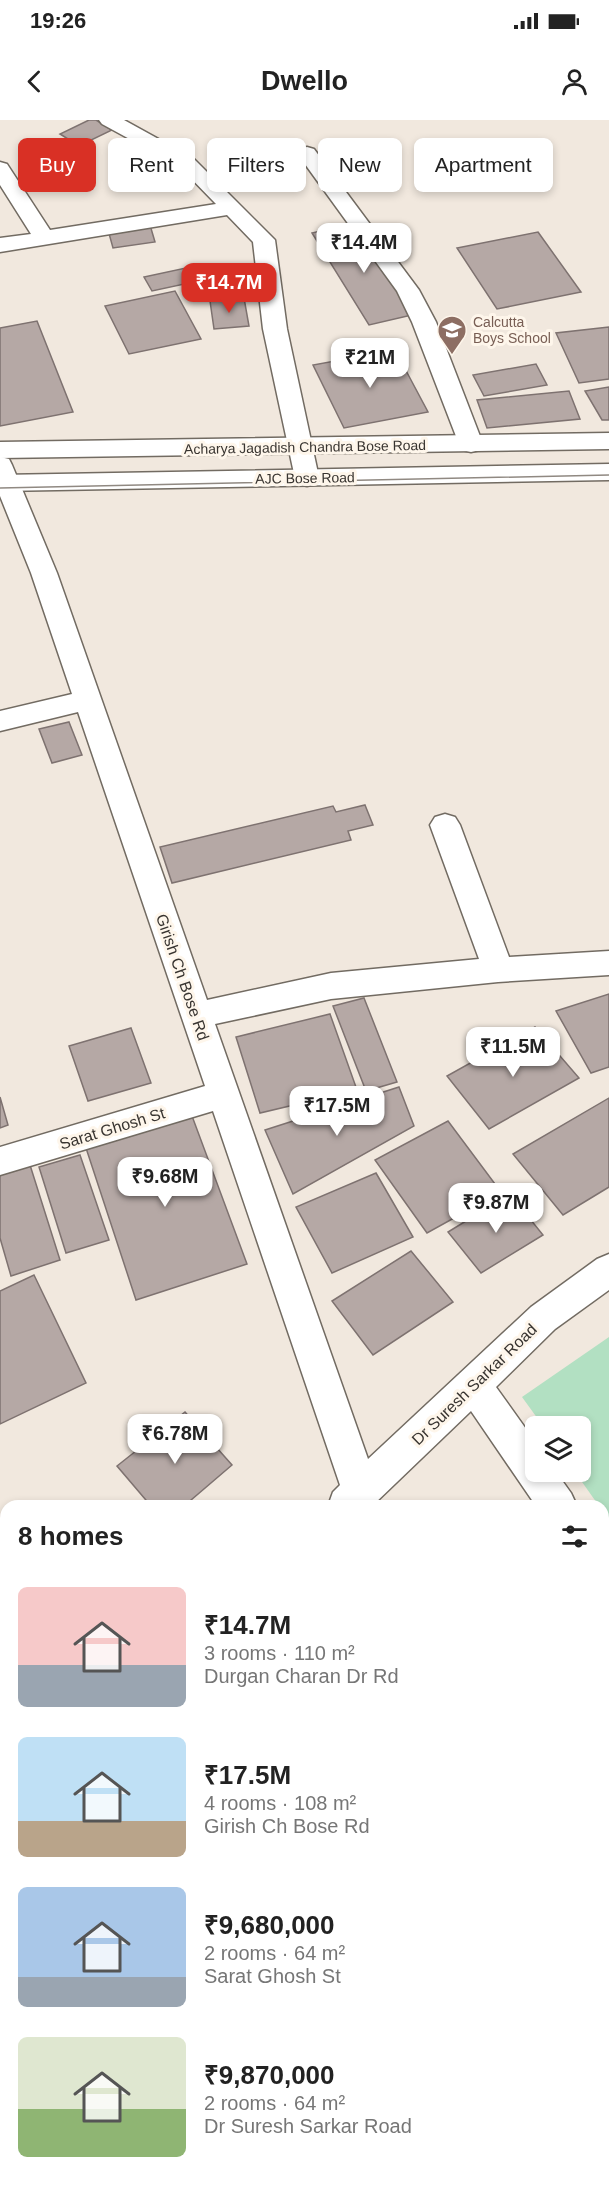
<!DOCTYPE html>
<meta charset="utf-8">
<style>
:root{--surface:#fff;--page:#f6f6f6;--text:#222;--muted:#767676;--accent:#d93025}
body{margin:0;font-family:Helvetica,sans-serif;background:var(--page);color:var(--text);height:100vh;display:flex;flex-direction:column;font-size:22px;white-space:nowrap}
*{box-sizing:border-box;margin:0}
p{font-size:20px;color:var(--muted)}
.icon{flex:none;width:33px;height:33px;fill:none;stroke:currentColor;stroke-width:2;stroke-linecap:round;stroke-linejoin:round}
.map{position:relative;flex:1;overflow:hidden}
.drawer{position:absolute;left:0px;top:1380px;width:609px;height:686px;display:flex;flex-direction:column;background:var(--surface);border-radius:18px 18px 0 0;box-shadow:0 3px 9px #0003}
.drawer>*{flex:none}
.guide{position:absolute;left:18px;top:18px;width:573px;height:54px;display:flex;gap:12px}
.controls{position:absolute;left:525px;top:1296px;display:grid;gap:12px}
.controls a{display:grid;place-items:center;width:66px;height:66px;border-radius:9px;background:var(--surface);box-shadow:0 3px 9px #0003;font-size:30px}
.price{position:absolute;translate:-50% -51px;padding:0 14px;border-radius:12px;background:#fff;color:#222;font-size:20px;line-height:39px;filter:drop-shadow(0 2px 3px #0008)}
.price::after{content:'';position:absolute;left:50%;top:36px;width:18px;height:14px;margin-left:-9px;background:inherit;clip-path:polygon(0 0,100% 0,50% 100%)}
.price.active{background:var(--accent);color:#fff}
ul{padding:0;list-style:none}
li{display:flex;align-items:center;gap:18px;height:150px;padding:0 18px}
li span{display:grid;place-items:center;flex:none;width:168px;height:120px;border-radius:9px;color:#555}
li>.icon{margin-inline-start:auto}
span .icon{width:72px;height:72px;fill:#fffc;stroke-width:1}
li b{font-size:26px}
h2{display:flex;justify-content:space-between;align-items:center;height:72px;padding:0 18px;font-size:26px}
.chip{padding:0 21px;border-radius:9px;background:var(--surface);box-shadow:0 3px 9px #0003;font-size:21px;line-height:54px}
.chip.active{background:var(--accent);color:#fff}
.status{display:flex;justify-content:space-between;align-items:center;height:42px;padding:0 30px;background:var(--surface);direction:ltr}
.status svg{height:16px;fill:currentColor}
header{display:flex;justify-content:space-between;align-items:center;height:78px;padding:0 18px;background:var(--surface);font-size:27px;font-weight:700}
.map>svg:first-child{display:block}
.green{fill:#b2e0c2}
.building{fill:#b5a8a5;stroke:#7e7270;stroke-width:1.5}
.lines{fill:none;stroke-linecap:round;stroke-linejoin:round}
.minor-casing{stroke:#726b62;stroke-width:3}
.major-casing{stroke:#726b62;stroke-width:3}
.minor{fill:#fff;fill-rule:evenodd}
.major{fill:#fff;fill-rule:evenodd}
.tram{stroke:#908982;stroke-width:1.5}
.labels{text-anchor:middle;stroke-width:6;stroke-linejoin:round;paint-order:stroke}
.far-education-label{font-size:14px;fill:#785e54;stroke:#fef6eb;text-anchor:start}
.far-street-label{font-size:14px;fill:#383430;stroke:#fef6eb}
.street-label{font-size:16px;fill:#383430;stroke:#fef6eb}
</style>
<div class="status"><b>19:26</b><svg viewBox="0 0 49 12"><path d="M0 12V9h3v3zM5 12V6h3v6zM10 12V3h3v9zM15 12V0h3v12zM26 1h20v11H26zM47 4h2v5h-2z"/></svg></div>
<header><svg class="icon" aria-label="back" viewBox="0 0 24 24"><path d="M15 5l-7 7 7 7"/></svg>Dwello<svg class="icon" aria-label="person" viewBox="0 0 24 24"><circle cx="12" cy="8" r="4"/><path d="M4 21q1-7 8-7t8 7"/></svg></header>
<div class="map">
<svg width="609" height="2065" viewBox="0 0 609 2065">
<rect width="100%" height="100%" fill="#f1e8de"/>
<path class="green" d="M609 1217V1406L603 1393V1386H599L575 1352H580V1306H543L522 1277Z"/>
<g class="building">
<path d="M89 0H96L112 10 79 26 60 14Z"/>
<path d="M356 103 416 194 369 205 312 113Z"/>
<path d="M150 105 155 122 113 128 108 110Z"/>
<path d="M538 112 581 172 497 189 457 128Z"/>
<path d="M195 146 203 160 152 171 144 157Z"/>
<path d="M175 171 201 219 129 234 105 186Z"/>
<path d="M244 178 249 206 214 209 210 181Z"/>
<path d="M37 201 73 292 0 306V208Z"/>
<path d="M609 207V259L579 263 556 213Z"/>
<path d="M395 230 428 292 344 308 313 245Z"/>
<path d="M536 244 547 265 484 276 473 255Z"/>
<path d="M609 267V300H602L585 271Z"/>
<path d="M569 271 580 299 487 308 477 280Z"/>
<path d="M69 602 82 635 52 643 39 609Z"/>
<path d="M365 685 373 705 348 711 351 720 172 763 160 727 333 686 336 692Z"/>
<path d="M609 874V947L591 953 556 891Z"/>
<path d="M364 878 397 962 366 971 333 886Z"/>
<path d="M330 894 357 970 260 993 236 917Z"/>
<path d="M535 907 579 958 489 1009 447 956Z"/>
<path d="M131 908 151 963 88 981 69 926Z"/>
<path d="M399 967 414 1006 293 1074 265 1010Z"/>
<path d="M0 977 8 1005 0 1008Z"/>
<path d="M609 978V1067L563 1095 513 1034Z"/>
<path d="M192 996 247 1144 136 1180 86 1028Z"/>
<path d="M448 1001 501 1072 427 1113 375 1040Z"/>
<path d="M80 1035 109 1120 66 1133 39 1047Z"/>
<path d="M30 1045 60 1140 11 1156 0 1118V1054Z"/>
<path d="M376 1053 413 1117 332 1153 296 1087Z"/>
<path d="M510 1074 543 1115 481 1153 448 1112Z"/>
<path d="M411 1131 453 1182 373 1235 332 1181Z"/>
<path d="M34 1155 86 1263 0 1304V1171Z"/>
<path d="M185 1292 232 1345 184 1386H151L117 1346Z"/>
<path d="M6 1487V1542L0 1534V1492Z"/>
<path d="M0 1548 6 1555V1567L0 1572Z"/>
<path d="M6 1999V2051L0 2038V2003Z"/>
<path d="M10 2060H45L37 2065H12Z"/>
<path d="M146 2060H287L278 2065H148Z"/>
</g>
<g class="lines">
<g class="minor-casing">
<g id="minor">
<path d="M99 0H124L193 38 275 120 287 209 319 358 316 364 307 366 298 364 295 358 263 209 253 122 227 95 0 132V118L31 114 0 65V42L7 44 50 110 216 84 179 46 102 4Z"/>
<path d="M307 27 314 29 419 170 436 202 483 324 480 330 471 332 462 330 459 324 412 202 397 171 297 33 300 29Z"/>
<path d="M0 337 9 339 12 345 57 453 207 880 331 853 479 839 430 705 435 697 445 694 455 697 460 705 509 837 609 831V855L498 862 331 879 215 904 368 1339 531 1187 597 1139 609 1134V1170L555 1209 496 1267 536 1323V1352H556L571 1373 577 1386H536L471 1291 372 1386H328L333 1372 340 1365 213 991 0 1055V1027L205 966 78 592 0 611V591L72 574 31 453 0 376Z"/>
<path d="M603 1469 609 1471V1521L603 1519Z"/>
<path d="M6 1655V1698L0 1700V1657Z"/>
<path d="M603 2054 608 2065H562L560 2060H603Z"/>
<path d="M49 2060H99L97 2065H46Z"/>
</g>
</g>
<g class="major-casing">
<g id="major">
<path d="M609 313V329L0 338V322Z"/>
<path d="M609 344V360L0 371V355Z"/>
</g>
</g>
<use href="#minor" class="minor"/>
<use href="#major" class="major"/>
<path class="tram" d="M0 368 609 355"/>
</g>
<defs>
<g id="school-pin" transform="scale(1.5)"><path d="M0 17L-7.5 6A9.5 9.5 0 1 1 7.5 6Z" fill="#8d6e63" stroke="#fef6eb"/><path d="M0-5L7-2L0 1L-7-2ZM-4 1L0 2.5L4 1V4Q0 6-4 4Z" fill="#fff"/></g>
</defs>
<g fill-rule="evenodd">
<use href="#school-pin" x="452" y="210"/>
</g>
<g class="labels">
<g class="far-education-label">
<text x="473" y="207">Calcutta<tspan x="473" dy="16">Boys School</tspan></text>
</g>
<g class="far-street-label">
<text transform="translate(305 327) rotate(-1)" y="5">Acharya Jagadish Chandra Bose Road</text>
<text transform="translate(305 358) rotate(-1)" y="5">AJC Bose Road</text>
</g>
<g class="street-label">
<text transform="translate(183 857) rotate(71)" y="6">Girish Ch Bose Rd</text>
<text transform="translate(112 1008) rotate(-17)" y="6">Sarat Ghosh St</text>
<text transform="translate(474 1264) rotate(-44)" y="6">Dr Suresh Sarkar Road</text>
</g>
</g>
</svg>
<div class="controls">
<a><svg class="icon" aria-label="layers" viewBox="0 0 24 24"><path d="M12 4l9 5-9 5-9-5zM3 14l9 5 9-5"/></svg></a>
</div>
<b class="price" style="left:364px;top:154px">₹14.4M</b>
<b class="price active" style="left:229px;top:194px">₹14.7M</b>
<b class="price" style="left:370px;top:269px">₹21M</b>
<b class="price" style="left:513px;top:958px">₹11.5M</b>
<b class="price" style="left:337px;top:1017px">₹17.5M</b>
<b class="price" style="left:165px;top:1088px">₹9.68M</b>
<b class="price" style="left:496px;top:1114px">₹9.87M</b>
<b class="price" style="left:175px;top:1345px">₹6.78M</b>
<div class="guide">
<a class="chip active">Buy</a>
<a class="chip">Rent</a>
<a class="chip">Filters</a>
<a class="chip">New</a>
<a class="chip">Apartment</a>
</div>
<section class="drawer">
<h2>8 homes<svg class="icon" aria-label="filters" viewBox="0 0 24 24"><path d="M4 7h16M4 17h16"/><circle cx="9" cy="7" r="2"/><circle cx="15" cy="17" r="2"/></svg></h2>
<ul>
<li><span style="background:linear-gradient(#f6c9c9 65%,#9aa5b1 0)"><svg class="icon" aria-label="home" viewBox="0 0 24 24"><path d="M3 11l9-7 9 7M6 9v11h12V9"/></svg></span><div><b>₹14.7M</b><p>3 rooms · 110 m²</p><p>Durgan Charan Dr Rd</p></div></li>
<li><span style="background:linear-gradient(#bfe0f5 70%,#b9a48a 0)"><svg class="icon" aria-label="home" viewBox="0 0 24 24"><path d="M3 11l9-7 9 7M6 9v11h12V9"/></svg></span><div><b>₹17.5M</b><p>4 rooms · 108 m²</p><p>Girish Ch Bose Rd</p></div></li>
<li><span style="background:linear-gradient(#a9c7e8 75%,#9aa5b1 0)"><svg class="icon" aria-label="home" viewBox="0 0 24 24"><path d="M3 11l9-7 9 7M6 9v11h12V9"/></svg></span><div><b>₹9,680,000</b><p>2 rooms · 64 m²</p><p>Sarat Ghosh St</p></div></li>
<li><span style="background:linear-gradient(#dfe7d0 60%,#8fb573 0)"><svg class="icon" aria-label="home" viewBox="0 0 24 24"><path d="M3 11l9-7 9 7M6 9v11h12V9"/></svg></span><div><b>₹9,870,000</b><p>2 rooms · 64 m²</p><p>Dr Suresh Sarkar Road</p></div></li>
</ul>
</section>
</div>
